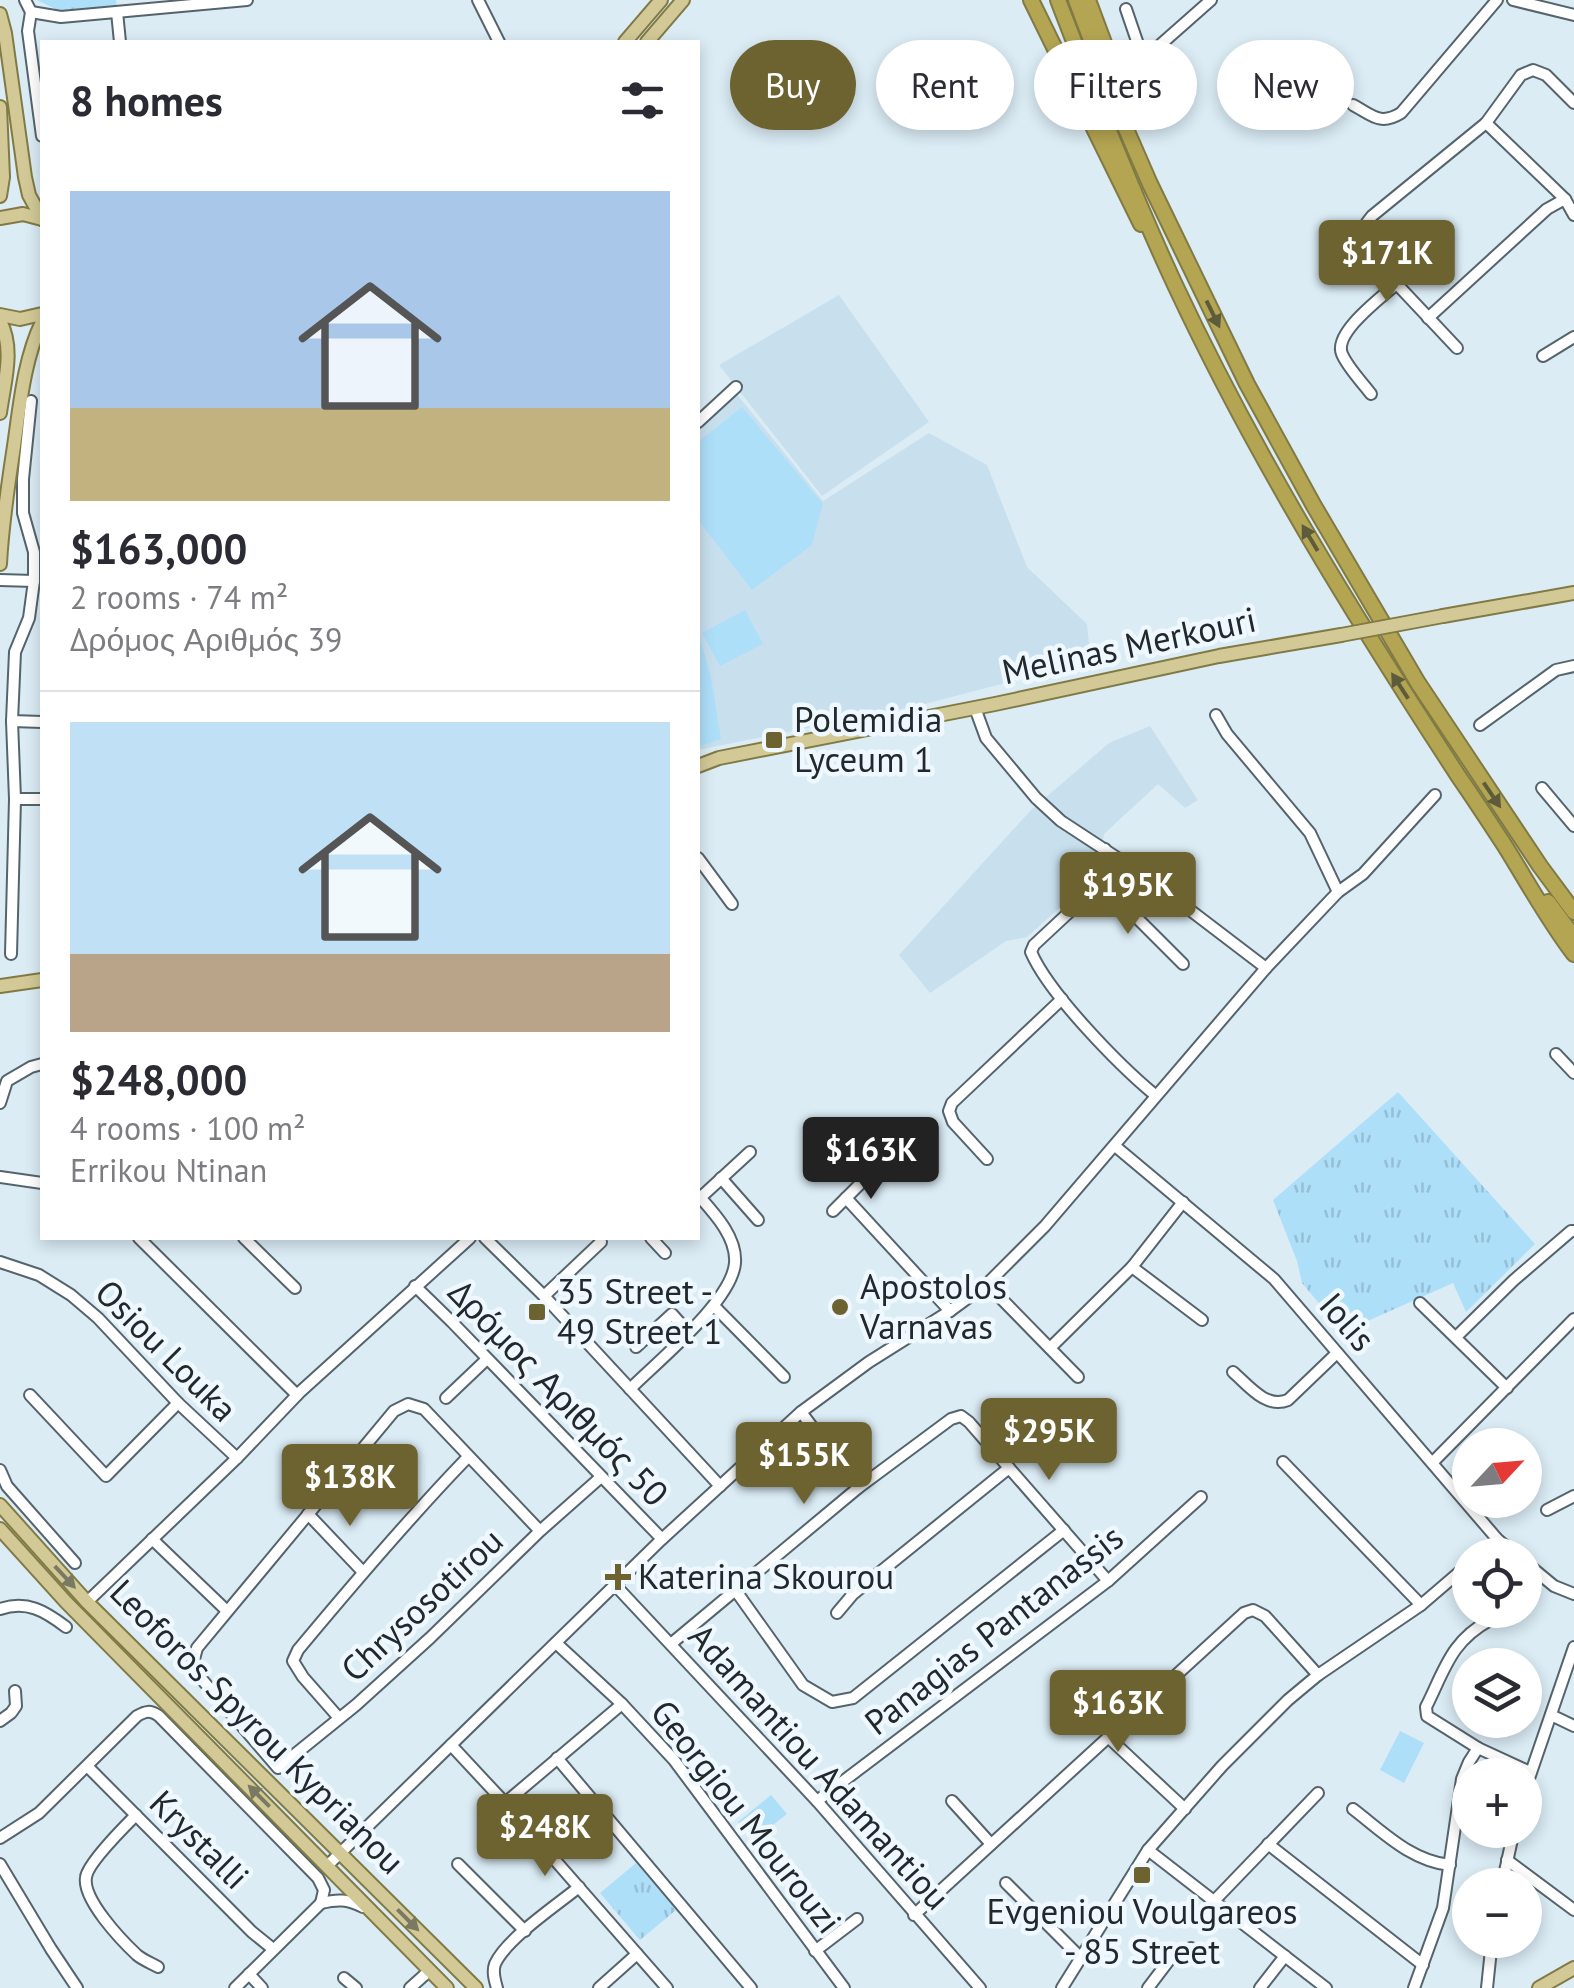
<!DOCTYPE html>
<meta charset="utf-8">
<style>
:root{--surface:#fff;--page:#f7f7f7;--text:#2b2b33;--muted:#7c7c81;--line:#e1e1e2;--accent:#6d6330}
body{margin:0;font-family:"PT Sans",sans-serif;background:var(--page);color:var(--text);height:100vh;display:flex;flex-direction:column;font-size:38px;white-space:nowrap}
*{box-sizing:border-box;margin:0}
p{font-size:32px;color:var(--muted)}
.icon{flex:none;width:55px;height:55px;fill:none;stroke:currentColor;stroke-width:2;stroke-linecap:round;stroke-linejoin:round}
.map{position:relative;flex:1;overflow:hidden}
.sheet{position:absolute;left:40px;top:40px;width:660px;height:1200px;display:flex;flex-direction:column;background:var(--surface);border-radius:0px;box-shadow:0 5px 15px #0003}
.sheet>*{flex:none}
.guide{position:absolute;left:730px;top:40px;width:692px;height:90px;display:flex;gap:20px}
.needle{width:65px;rotate:64deg}
.tools{position:absolute;left:1452px;top:1428px;display:grid;gap:20px}
.tools a{display:grid;place-items:center;width:90px;height:90px;border-radius:50%;background:var(--surface);box-shadow:0 5px 15px #0003;font-size:50px}
.price{position:absolute;translate:-50% -85px;padding:0 22px;border-radius:10px;background:var(--accent);color:#fff;font-size:32px;line-height:65px;filter:drop-shadow(0 2px 5px #0008)}
.price::after{content:'';position:absolute;left:50%;top:60px;width:30px;height:22px;margin-left:-15px;background:inherit;clip-path:polygon(0 0,100% 0,50% 100%)}
.price.active{background:#222;color:#fff}
ul{padding:0;list-style:none}
li{display:grid;align-content:center;gap:20px;height:530px;padding:0 30px}
li+li{border-top:2px solid var(--line)}
li span{display:grid;place-items:center;height:310px;border-radius:0px;color:#555}
li>.icon{margin-inline-start:auto}
span .icon{width:180px;height:180px;fill:#fffc;stroke-width:1}
li b{font-size:42px}
h2{display:flex;justify-content:space-between;align-items:center;height:120px;padding:0 30px;font-size:42px}
.pill{padding:0 35px;border-radius:45px;background:var(--surface);box-shadow:0 5px 15px #0003;font-size:35px;line-height:90px}
.pill.active{background:var(--accent);color:#fff}
.map>svg:first-child{display:block}
.built{fill:#c8e0ee}
.grass{fill:url(#grass-tufts)}
.garden{fill:#aedff9}
.lines{fill:none;stroke-linecap:round;stroke-linejoin:round}
.minor-casing{stroke:#55646c;stroke-width:14}
.major-casing{stroke:#817a45;stroke-width:16}
.highway-casing{stroke:#817a45;stroke-width:18}
.minor{stroke:#fff;stroke-width:10}
.major{stroke:#d2c997;stroke-width:12}
.highway{stroke:#b4a552;stroke-width:14}
.major-bridge-casing{stroke:#817a45;stroke-width:16;stroke-linecap:butt}
.major-bridge{stroke:#d2c997;stroke-width:12}
.oneway{fill:#5c5b3b}
.oneway2{fill:#7a7962}
.poi-dot{fill:#6d6330;stroke:#eef8fe;stroke-width:4}
.labels{text-anchor:middle;stroke-width:9;stroke-linejoin:round;paint-order:stroke}
.street-label{font-size:35px;fill:#22292c;stroke:#eef8fe}
.poi-label{font-size:35px;fill:#22292c;stroke:#eef8fe;text-anchor:start}
</style>
<div class="map">
<svg width="1574" height="1988" viewBox="0 0 1574 1988">
<defs>
<pattern id="grass-tufts" width="24" height="20" patternUnits="userSpaceOnUse" patternTransform="scale(2.5)"><rect width="24" height="20" fill="#aedff9"/><path d="M3 7l-1-3M5 7V3M7 7l1-3M15 17l-1-3M17 17v-4M19 17l1-3" fill="none" stroke="#95bfd6"/></pattern>
</defs>
<rect width="100%" height="100%" fill="#dbecf5"/>
<g class="built">
<path d="M839 295 929 422 822 496 719 365Z"/>
<path d="M736 393 823 501 929 433 987 465 1027 567 1087 624 1090 653 1078 667 1044 673 917 706 698 750V426Z"/>
<path d="M1150 726 1198 800 1185 808 1158 784 1104 834 1097 874 1027 937 1006 941 930 993 899 955 1031 810 1109 743Z"/>
</g>
<g class="grass">
<path d="M37 0H116L117 8 63 13Z"/>
<path d="M1398 1092 1535 1244 1466 1312 1453 1283 1343 1332 1302 1283 1297 1261 1273 1200Z"/>
<path d="M636 1863 676 1910 640 1940 600 1893Z"/>
</g>
<g class="garden">
<path d="M742 407 823 504 812 545 752 590 698 520V442Z"/>
<path d="M745 610 763 644 720 666 702 633Z"/>
<path d="M698 632 711 677 721 739 698 747Z"/>
<path d="M1400 1731 1424 1743 1404 1783 1380 1770Z"/>
<path d="M771 1795 787 1814 753 1841 738 1822Z"/>
</g>
<g class="lines">
<g class="minor-casing">
<g id="minor">
<path d="M25 0 31 12 28 31 42 136"/>
<path d="M478 0 499 42"/>
<path d="M1513 0 1574 15"/>
<path d="M1126 9 1140 50 1145 53H1151L1211 0"/>
<path d="M31 12 61 17 247 0"/>
<path d="M117 12 120 42"/>
<path d="M1353 105C1372 115 1380 126 1401 113L1497 0"/>
<path d="M1486 123 1565 199 1574 215"/>
<path d="M1428 318 1547 209 1565 199"/>
<path d="M1457 348 1361 246C1358 233 1364 226 1372 216L1486 123 1521 75 1533 70 1546 75 1574 103"/>
<path d="M1543 356 1574 337"/>
<path d="M1371 394C1362 382 1348 368 1342 354 1333 333 1381 298 1395 285"/>
<path d="M698 422 736 387"/>
<path d="M0 580 34 581"/>
<path d="M975 708 986 738 1036 798 1061 821 1148 878 1266 968"/>
<path d="M1216 715 1227 734 1310 833 1338 892"/>
<path d="M12 721 42 722"/>
<path d="M1480 725 1556 670 1574 666"/>
<path d="M1542 788 1574 826"/>
<path d="M15 799H42"/>
<path d="M1105 849V863L1110 871 1108 876 1034 945 1031 952C1049 994 1120 1066 1155 1095"/>
<path d="M698 858 732 904"/>
<path d="M1102 883 1183 964"/>
<path d="M11 954 15 799 12 721 15 652 29 618 34 581V552L23 513V479L31 401"/>
<path d="M1556 1054 1574 1073"/>
<path d="M0 1103 7 1081 31 1067 42 1064"/>
<path d="M1115 1146 1274 1279 1498 1540 1517 1555"/>
<path d="M987 1159 953 1122 949 1111 952 1103 1062 999"/>
<path d="M0 1177 42 1183"/>
<path d="M721 1178 758 1220"/>
<path d="M700 1198 750 1152"/>
<path d="M846 1198 950 1311"/>
<path d="M833 1211 881 1163"/>
<path d="M139 1238 297 1395"/>
<path d="M244 1238 295 1288"/>
<path d="M485 1238 544 1296 720 1486"/>
<path d="M651 1238 665 1253"/>
<path d="M0 1262 39 1275 71 1295 98 1318 178 1403 237 1458"/>
<path d="M1132 1267 1202 1320"/>
<path d="M987 1284 1078 1377"/>
<path d="M415 1286 452 1322 662 1539"/>
<path d="M544 1296 601 1242"/>
<path d="M1420 1303 1507 1388"/>
<path d="M714 1306 784 1377"/>
<path d="M1456 1337 1514 1280 1571 1231H1574"/>
<path d="M636 1347 672 1314 688 1332"/>
<path d="M1050 1348 1132 1267 1183 1202"/>
<path d="M1233 1372C1249 1386 1266 1409 1288 1400L1337 1353"/>
<path d="M630 1389C658 1361 732 1301 735 1263 737 1237 714 1213 698 1195"/>
<path d="M30 1395 106 1476 178 1403"/>
<path d="M446 1398 487 1359"/>
<path d="M801 1412 858 1488"/>
<path d="M1283 1462 1421 1605"/>
<path d="M1433 1462 1574 1319"/>
<path d="M0 1470 7 1486 75 1563"/>
<path d="M1547 1510 1574 1496"/>
<path d="M308 1514 363 1572"/>
<path d="M540 1531 424 1409 408 1404 394 1411 197 1648 193 1663 199 1676 278 1768 356 1705 430 1638 540 1531 601 1477"/>
<path d="M152 1539 227 1611"/>
<path d="M1480 1555 1498 1540"/>
<path d="M1525 1562 1554 1586 1574 1594"/>
<path d="M615 1585 817 1801 980 1988"/>
<path d="M736 1591 803 1685 832 1702 853 1698 1064 1530"/>
<path d="M87 1602 237 1458 300 1392 470 1238"/>
<path d="M0 1609C27 1600 45 1611 66 1627"/>
<path d="M837 1613 853 1594 1009 1468"/>
<path d="M1490 1620C1451 1641 1445 1669 1426 1707L1427 1716 1478 1748 1530 1772"/>
<path d="M556 1643 622 1704 674 1760 844 1988"/>
<path d="M672 1643 858 1488 951 1419 961 1416 969 1422 1108 1581"/>
<path d="M1551 1715 1574 1726"/>
<path d="M339 1718 303 1677 293 1661 298 1650C353 1584 408 1519 467 1458"/>
<path d="M0 1721 11 1713 16 1706 15 1691"/>
<path d="M1108 1737 1185 1809"/>
<path d="M451 1745 505 1803 667 1988"/>
<path d="M557 1758 751 1988"/>
<path d="M88 1767 252 1932 273 1949"/>
<path d="M1525 1790 1574 1647"/>
<path d="M817 1801 1108 1581 1201 1497"/>
<path d="M952 1801 991 1844"/>
<path d="M505 1803 622 1704"/>
<path d="M1353 1809C1383 1832 1411 1861 1450 1865"/>
<path d="M136 1815C124 1827 88 1863 86 1877 82 1899 121 1940 137 1955 143 1960 151 1963 158 1967"/>
<path d="M0 1838 39 1813 137 1716C146 1711 150 1710 159 1716L318 1878 324 1890 321 1903"/>
<path d="M1268 1844 1423 1965"/>
<path d="M1148 1850 1326 1988"/>
<path d="M1507 1860 1574 1910"/>
<path d="M0 1864 51 1949 77 1988"/>
<path d="M458 1864 525 1931"/>
<path d="M327 1866 662 1539 801 1412 869 1362 950 1311 987 1284 1045 1226 1266 968 1338 892 1363 874 1435 795"/>
<path d="M1006 1883 1080 1957"/>
<path d="M1502 1885 1514 1830"/>
<path d="M1214 1901 1318 1793"/>
<path d="M321 1903C338 1899 347 1899 363 1907"/>
<path d="M914 1915 1244 1613 1253 1610 1265 1616 1318 1675"/>
<path d="M815 1951 857 1919"/>
<path d="M249 1974 262 1988"/>
<path d="M344 1978 356 1988"/>
<path d="M235 1988 321 1903"/>
<path d="M410 1988 429 1971"/>
<path d="M497 1988C495 1981 492 1972 495 1964 506 1939 557 1905 579 1887"/>
<path d="M599 1988 637 1954"/>
<path d="M1062 1988 1148 1850 1222 1766 1288 1700 1318 1675 1421 1605 1470 1563"/>
<path d="M1148 1988 1170 1959 1191 1948"/>
<path d="M1260 1988 1285 1956"/>
<path d="M1414 1988 1443 1908 1462 1779 1469 1762 1478 1748"/>
<path d="M1487 1988 1492 1940"/>
</g>
</g>
<g class="major-casing">
<g id="major">
<path d="M0 14 5 33 25 177 29 195 42 219"/>
<path d="M625 42 661 0"/>
<path d="M647 42 683 0"/>
<path d="M0 107 3 177 0 196"/>
<path d="M0 218 23 214 42 219"/>
<path d="M0 315 20 319 42 314"/>
<path d="M0 321C15 349 4 383 0 413"/>
<path d="M0 564C2 524 8 485 14 446 20 405 24 359 42 322"/>
<path d="M1443 616 1574 593"/>
<path d="M698 766 719 758 995 704 1219 656 1341 635"/>
<path d="M0 986 42 980"/>
<path d="M0 1505 87 1602 476 1988"/>
<path d="M0 1529 66 1602 447 1988"/>
<path d="M1539 1988 1574 1968"/>
</g>
</g>
<g class="highway-casing">
<g id="highway">
<path d="M1031 0 1141 224"/>
<path d="M1058 0C1095 96 1132 193 1176 287 1256 458 1356 619 1459 777 1475 800 1490 823 1505 846 1528 883 1548 920 1574 954"/>
<path d="M1076 0 1116 106 1150 184 1247 384 1314 506 1418 683 1540 866 1574 912"/>
<path d="M1088 0 1133 121"/>
<path d="M1548 902 1574 937"/>
</g>
</g>
<use href="#minor" class="minor"/>
<use href="#major" class="major"/>
<use href="#highway" class="highway"/>
<g class="major-bridge-casing">
<path id="major-bridge" d="M1341 635 1443 616"/>
</g>
<use href="#major-bridge" class="major-bridge"/>
</g>
<defs><path id="oneway-solid" d="M-6-.8H1V-3.2L6.5 0L1 3.2V.8H-6Z" transform="scale(2.5)"/></defs>
<g class="oneway">
<use href="#oneway-solid" transform="translate(1213 314) rotate(64)"/>
<use href="#oneway-solid" transform="translate(1310 538) rotate(-121)"/>
<use href="#oneway-solid" transform="translate(1400 686) rotate(-123)"/>
<use href="#oneway-solid" transform="translate(1492 795) rotate(56)"/>
</g>
<g class="oneway2">
<use href="#oneway-solid" transform="translate(65 1577) rotate(47)"/>
<use href="#oneway-solid" transform="translate(259 1796) rotate(-135)"/>
<use href="#oneway-solid" transform="translate(408 1920) rotate(45)"/>
</g>
<g class="poi-dot">
<rect x="764" y="730" width="20" height="20" rx="5"/>
<circle cx="840" cy="1307" r="10"/>
<rect x="527" y="1302" width="20" height="20" rx="5"/>
<path d="M613 1562h10v10h10v10h-10v10h-10v-10h-10v-10h10z"/>
<rect x="1132" y="1865" width="20" height="20" rx="5"/>
</g>
<g class="labels">
<g class="street-label">
<text transform="translate(1129 646) rotate(-12)" y="12">Melinas Merkouri</text>
<text transform="translate(1347 1322) rotate(49)" y="12">Iolis</text>
<text transform="translate(166 1351) rotate(45)" y="12">Osiou Louka</text>
<text transform="translate(558 1393) rotate(46)" y="12">Δρόμος Αριθμός 50</text>
<text transform="translate(422 1605) rotate(-43)" y="12">Chrysosotirou</text>
<text transform="translate(994 1630) rotate(-38)" y="12">Panagias Pantanassis</text>
<text transform="translate(257 1727) rotate(45)" y="12">Leoforos Spyrou Kyprianou</text>
<text transform="translate(819 1767) rotate(48)" y="12">Adamantiou Adamantiou</text>
<text transform="translate(746 1817) rotate(52)" y="12">Georgiou Mourouzi</text>
<text transform="translate(199 1840) rotate(45)" y="12">Krystalli</text>
</g>
<g class="poi-label">
<text x="794" y="732">Polemidia<tspan x="794" dy="40">Lyceum 1</tspan></text>
<text x="860" y="1299">Apostolos<tspan x="860" dy="40">Varnavas</tspan></text>
<text x="557" y="1304">35 Street -<tspan x="557" dy="40">49 Street 1</tspan></text>
<text x="638" y="1589">Katerina Skourou</text>
<text x="1142" y="1924" text-anchor="middle">Evgeniou Voulgareos<tspan x="1142" dy="40">- 85 Street</tspan></text>
</g>
</g>
</svg>
<div class="tools">
<a><svg class="needle" viewBox="-14 -14 28 28"><path d="M0-13l5 13h-10z" fill="#e53935"/><path d="M0 13l5-13h-10z" fill="#7c7c81"/></svg></a>
<a><svg class="icon" aria-label="locate" viewBox="0 0 24 24"><circle cx="12" cy="12" r="6"/><path d="M12 2v4M12 18v4M2 12h4M18 12h4"/></svg></a>
<a><svg class="icon" aria-label="layers" viewBox="0 0 24 24"><path d="M12 4l9 5-9 5-9-5zM3 14l9 5 9-5"/></svg></a>
<a>+</a>
<a>−</a>
</div>
<b class="price" style="left:1387px;top:305px">$171K</b>
<b class="price" style="left:1128px;top:937px">$195K</b>
<b class="price active" style="left:871px;top:1202px">$163K</b>
<b class="price" style="left:1049px;top:1483px">$295K</b>
<b class="price" style="left:804px;top:1507px">$155K</b>
<b class="price" style="left:350px;top:1529px">$138K</b>
<b class="price" style="left:1118px;top:1755px">$163K</b>
<b class="price" style="left:545px;top:1879px">$248K</b>
<div class="guide">
<a class="pill active">Buy</a>
<a class="pill">Rent</a>
<a class="pill">Filters</a>
<a class="pill">New</a>
</div>
<section class="sheet">
<h2>8 homes<svg class="icon" aria-label="filters" viewBox="0 0 24 24"><path d="M4 7h16M4 17h16"/><circle cx="9" cy="7" r="2"/><circle cx="15" cy="17" r="2"/></svg></h2>
<ul>
<li><span style="background:linear-gradient(#a9c7e8 70%,#c2b280 0)"><svg class="icon" aria-label="home" viewBox="0 0 24 24"><path d="M3 11l9-7 9 7M6 9v11h12V9"/></svg></span><div><b>$163,000</b><p>2 rooms · 74 m²</p><p>Δρόμος Αριθμός 39</p></div></li>
<li><span style="background:linear-gradient(#bfe0f5 75%,#b9a48a 0)"><svg class="icon" aria-label="home" viewBox="0 0 24 24"><path d="M3 11l9-7 9 7M6 9v11h12V9"/></svg></span><div><b>$248,000</b><p>4 rooms · 100 m²</p><p>Errikou Ntinan</p></div></li>
</ul>
</section>
</div>
